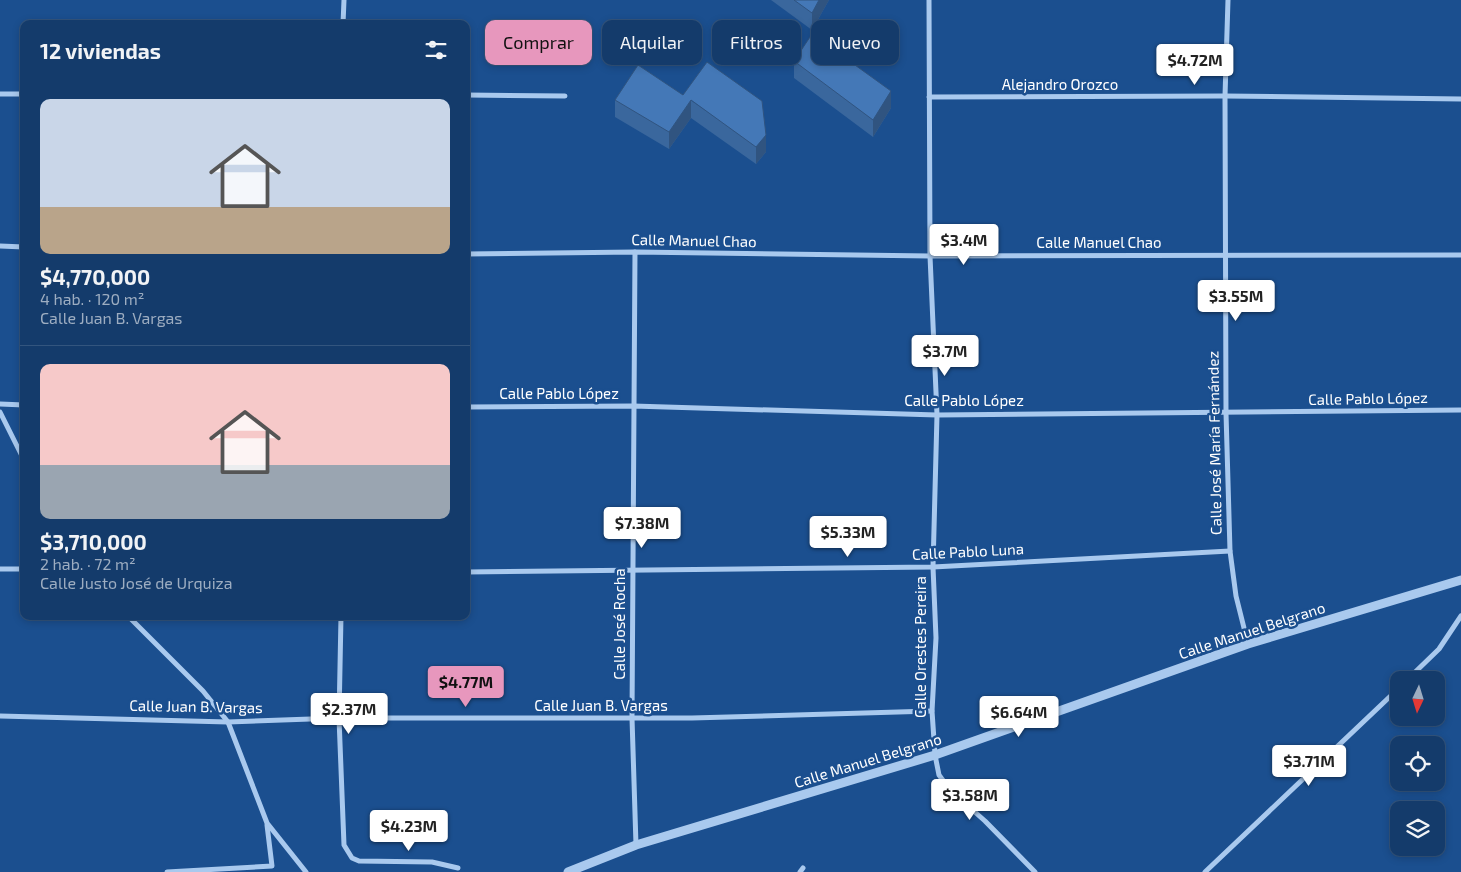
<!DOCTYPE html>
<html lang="es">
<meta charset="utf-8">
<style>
:root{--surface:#143b6b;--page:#214673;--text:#f1f3f6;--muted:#9dadc1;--line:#33557e;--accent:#e797bd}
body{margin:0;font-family:"Exo 2",sans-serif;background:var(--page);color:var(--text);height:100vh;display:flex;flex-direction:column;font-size:19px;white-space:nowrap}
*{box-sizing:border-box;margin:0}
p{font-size:16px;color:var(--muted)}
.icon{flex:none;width:28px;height:28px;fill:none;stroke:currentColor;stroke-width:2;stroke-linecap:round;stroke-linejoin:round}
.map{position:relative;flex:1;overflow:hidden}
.sheet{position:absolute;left:20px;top:20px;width:450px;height:600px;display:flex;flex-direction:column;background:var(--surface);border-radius:10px;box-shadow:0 2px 8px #0003,0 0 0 1px var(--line)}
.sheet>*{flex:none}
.top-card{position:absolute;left:485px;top:20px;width:475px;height:45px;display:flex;gap:10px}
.needle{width:32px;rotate:184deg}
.fabs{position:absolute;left:1390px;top:671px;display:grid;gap:10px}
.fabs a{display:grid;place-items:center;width:55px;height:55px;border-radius:10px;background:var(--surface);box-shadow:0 2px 8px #0003,0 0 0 1px var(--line);font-size:25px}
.price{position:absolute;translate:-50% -42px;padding:0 11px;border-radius:5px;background:#fff;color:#222;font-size:16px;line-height:32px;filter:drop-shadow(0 1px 2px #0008)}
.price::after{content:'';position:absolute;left:50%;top:30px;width:15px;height:11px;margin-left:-8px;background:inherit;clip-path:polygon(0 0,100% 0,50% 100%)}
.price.active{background:var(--accent);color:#111}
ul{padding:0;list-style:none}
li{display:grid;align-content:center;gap:10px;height:265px;padding:0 20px}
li+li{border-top:1px solid var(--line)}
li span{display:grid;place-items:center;height:155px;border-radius:10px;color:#555}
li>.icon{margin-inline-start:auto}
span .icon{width:90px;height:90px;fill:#fffc;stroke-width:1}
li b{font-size:21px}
h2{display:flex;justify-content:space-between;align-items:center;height:60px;padding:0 20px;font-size:21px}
.pill{padding:0 18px;border-radius:10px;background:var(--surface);box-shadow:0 2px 8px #0003,0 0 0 1px var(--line);font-size:18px;line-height:45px}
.pill.active{background:var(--accent);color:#111}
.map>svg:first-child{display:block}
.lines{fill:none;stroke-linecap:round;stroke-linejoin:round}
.minor{stroke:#a9c9ee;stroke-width:5}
.tertiary{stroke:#a9c9ee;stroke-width:9}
.wall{fill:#3a679d}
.shaded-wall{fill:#305480}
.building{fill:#4478b7;stroke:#305480}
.labels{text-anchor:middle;stroke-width:5;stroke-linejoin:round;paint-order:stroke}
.street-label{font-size:15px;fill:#fff;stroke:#1b4f8f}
</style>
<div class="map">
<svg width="1461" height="872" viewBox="0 0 1461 872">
<rect width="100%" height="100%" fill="#1b4f8f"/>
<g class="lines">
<g class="minor">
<path d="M929 0 930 256 937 415 933 567 936 638 932 711 935 755 939 775 950 790 985 821 1035 872"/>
<path d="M1228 0 1225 96 1226 413 1230 551 1236 596 1248 644"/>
<path d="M343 24 344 0"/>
<path d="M0 94H24"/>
<path d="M466 95 565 96"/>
<path d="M929 97 1225 96 1461 99"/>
<path d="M0 246 24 247"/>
<path d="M635 252 632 718 636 845"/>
<path d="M466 254 635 252 930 256 1461 255"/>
<path d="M0 404 24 405"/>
<path d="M466 407 633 406 937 415 1461 410"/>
<path d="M0 412 24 460"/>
<path d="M0 569H24"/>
<path d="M466 572 933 567 1230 551"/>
<path d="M128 616 203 691 228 722 267 823 306 872"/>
<path d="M341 616 339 718 344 845 352 858 359 861 432 862 458 868"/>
<path d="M1407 680 1439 649 1461 616"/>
<path d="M0 716 228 722 339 718H692L932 711"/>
<path d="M167 872 272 866 267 825"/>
<path d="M800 872 803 868"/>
<path d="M1205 872 1399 688"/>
</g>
<path class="tertiary" d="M568 872 636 845 935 755 1248 644 1461 580"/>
</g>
<g class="wall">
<path d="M771 0H829L812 30Z"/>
<path d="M794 61 891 108 873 137 794 78Z"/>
<path d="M683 95 766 152 756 164 691 118 669 149 615 117V100Z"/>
</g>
<g class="shaded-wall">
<path d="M819 0H829L812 30V13Z"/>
<path d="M891 91V108L873 137V120Z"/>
<path d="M691 100V118L669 149V132Z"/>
<path d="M766 135V152L756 164V147Z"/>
</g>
<g class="building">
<path d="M794 0H819L812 13Z"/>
<path d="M812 34 891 91 873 120 794 61Z"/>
<path d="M707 62 762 101 766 135 756 147 691 100 669 132 615 100 638 65 683 95Z"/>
</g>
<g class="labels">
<g class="street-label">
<text x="1060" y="90">Alejandro Orozco</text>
<text transform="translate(694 241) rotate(1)" y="5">Calle Manuel Chao</text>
<text x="1099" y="248">Calle Manuel Chao</text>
<text x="559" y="399">Calle Pablo López</text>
<text transform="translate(1368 399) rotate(-1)" y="5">Calle Pablo López</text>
<text x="964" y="406">Calle Pablo López</text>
<text transform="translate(1215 443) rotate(-91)" y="5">Calle José María Fernández</text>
<text transform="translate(968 552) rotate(-3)" y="5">Calle Pablo Luna</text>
<text transform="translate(620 624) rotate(-90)" y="5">Calle José Rocha</text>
<text transform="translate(1252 631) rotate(-18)" y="5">Calle Manuel Belgrano</text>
<text transform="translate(921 647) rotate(-90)" y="5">Calle Orestes Pereira</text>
<text x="601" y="711">Calle Juan B. Vargas</text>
<text transform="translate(196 707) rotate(1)" y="5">Calle Juan B. Vargas</text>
<text transform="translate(868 761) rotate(-17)" y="5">Calle Manuel Belgrano</text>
</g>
</g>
</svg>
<div class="fabs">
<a><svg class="needle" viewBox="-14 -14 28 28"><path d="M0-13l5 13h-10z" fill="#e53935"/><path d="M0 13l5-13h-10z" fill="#9dadc1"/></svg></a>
<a><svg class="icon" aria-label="locate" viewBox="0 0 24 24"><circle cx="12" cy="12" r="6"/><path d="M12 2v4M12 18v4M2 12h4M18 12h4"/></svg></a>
<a><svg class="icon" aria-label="layers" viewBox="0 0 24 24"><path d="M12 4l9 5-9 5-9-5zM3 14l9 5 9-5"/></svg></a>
</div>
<b class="price" style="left:1195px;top:86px">$4.72M</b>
<b class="price" style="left:964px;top:266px">$3.4M</b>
<b class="price" style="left:1236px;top:322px">$3.55M</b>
<b class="price" style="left:945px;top:377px">$3.7M</b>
<b class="price" style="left:642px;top:549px">$7.38M</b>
<b class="price" style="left:848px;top:558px">$5.33M</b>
<b class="price active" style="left:466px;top:708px">$4.77M</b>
<b class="price" style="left:349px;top:735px">$2.37M</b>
<b class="price" style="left:1019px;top:738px">$6.64M</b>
<b class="price" style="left:1309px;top:787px">$3.71M</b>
<b class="price" style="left:970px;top:821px">$3.58M</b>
<b class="price" style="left:409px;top:852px">$4.23M</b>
<div class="top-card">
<a class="pill active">Comprar</a>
<a class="pill">Alquilar</a>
<a class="pill">Filtros</a>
<a class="pill">Nuevo</a>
</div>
<section class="sheet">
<h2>12 viviendas<svg class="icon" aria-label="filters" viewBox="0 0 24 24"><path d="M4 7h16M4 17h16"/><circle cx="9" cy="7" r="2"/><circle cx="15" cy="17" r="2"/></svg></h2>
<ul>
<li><span style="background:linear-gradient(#c9d6e8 70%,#b9a48a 0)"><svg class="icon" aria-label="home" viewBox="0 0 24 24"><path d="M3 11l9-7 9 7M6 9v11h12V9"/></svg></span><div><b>$4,770,000</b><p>4 hab. · 120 m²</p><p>Calle Juan B. Vargas</p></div></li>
<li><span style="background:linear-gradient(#f6c9c9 65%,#9aa5b1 0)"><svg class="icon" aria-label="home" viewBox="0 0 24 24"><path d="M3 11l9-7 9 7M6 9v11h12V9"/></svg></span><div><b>$3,710,000</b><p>2 hab. · 72 m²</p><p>Calle Justo José de Urquiza</p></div></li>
</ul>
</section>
</div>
